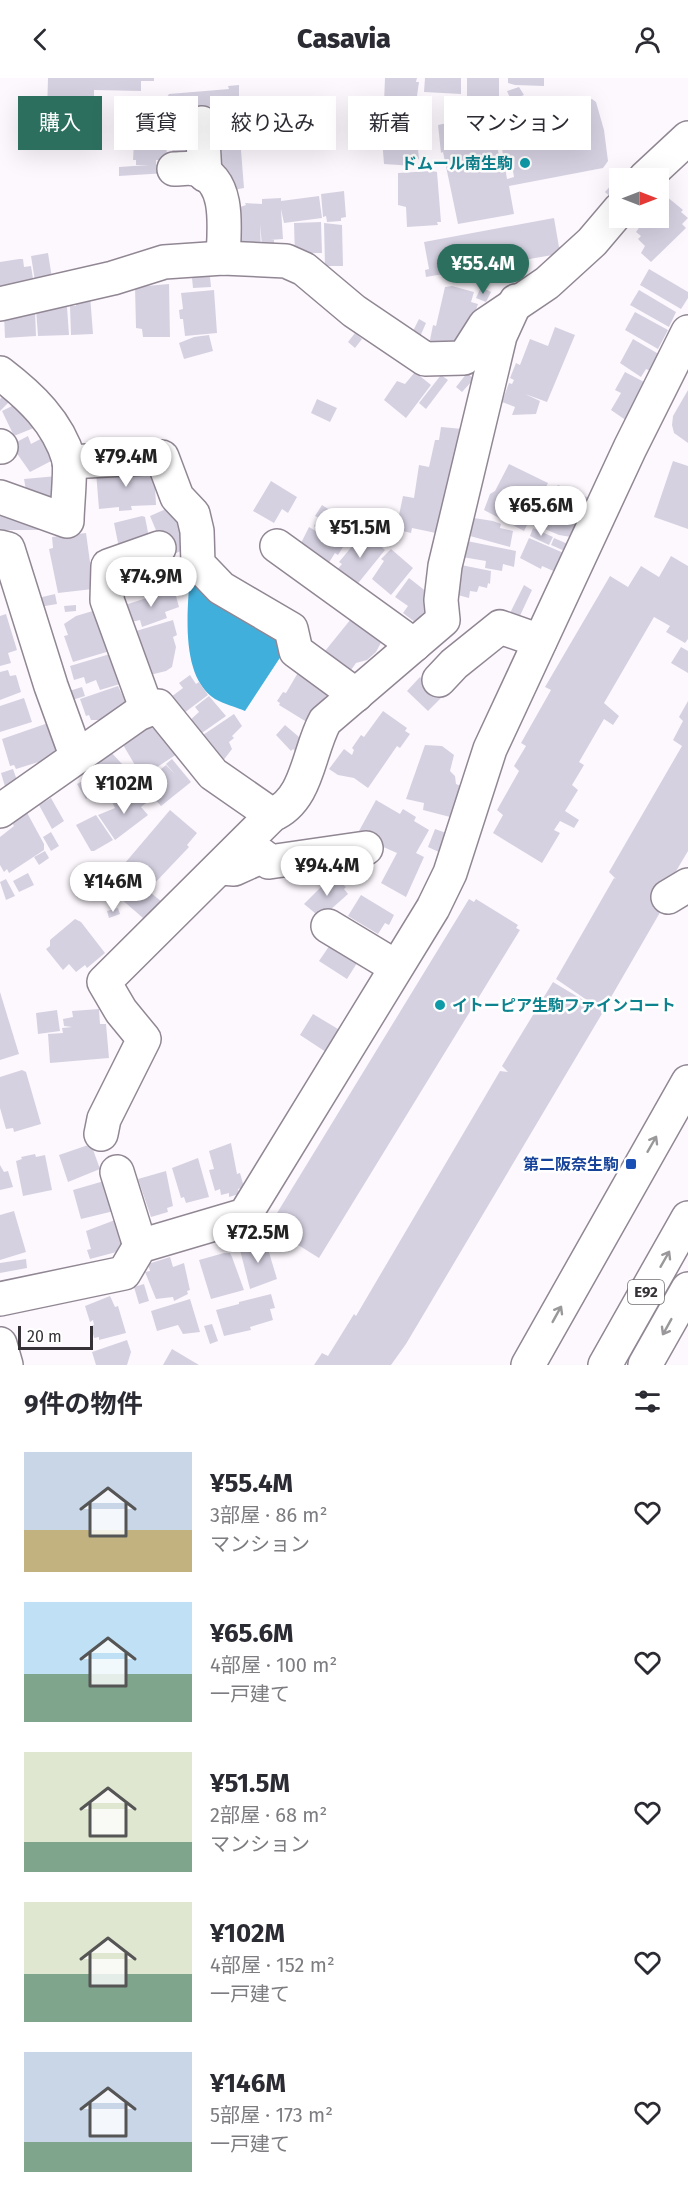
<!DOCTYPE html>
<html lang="ja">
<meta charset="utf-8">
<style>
:root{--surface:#fff;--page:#f7f7f7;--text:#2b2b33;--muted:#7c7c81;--accent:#2d6f5f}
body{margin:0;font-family:"Fira Sans","Noto Sans JP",sans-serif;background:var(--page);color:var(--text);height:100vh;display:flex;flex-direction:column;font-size:22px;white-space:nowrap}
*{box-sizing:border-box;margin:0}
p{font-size:20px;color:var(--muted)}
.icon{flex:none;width:33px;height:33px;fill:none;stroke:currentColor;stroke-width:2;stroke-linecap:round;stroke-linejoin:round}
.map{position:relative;height:1287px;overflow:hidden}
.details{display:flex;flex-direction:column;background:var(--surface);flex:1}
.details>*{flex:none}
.hud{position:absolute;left:18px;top:18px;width:652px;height:54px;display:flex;gap:12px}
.needle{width:39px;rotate:90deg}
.tools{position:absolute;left:609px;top:90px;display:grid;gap:12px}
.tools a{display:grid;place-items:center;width:60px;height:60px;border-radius:0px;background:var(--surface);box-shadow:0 6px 24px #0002;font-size:30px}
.scale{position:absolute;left:18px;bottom:15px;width:75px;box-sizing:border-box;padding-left:6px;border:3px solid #353136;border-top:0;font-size:16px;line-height:21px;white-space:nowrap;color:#353136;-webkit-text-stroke:4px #fff;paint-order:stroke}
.price{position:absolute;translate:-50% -51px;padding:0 14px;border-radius:21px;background:#fff;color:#222;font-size:20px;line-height:39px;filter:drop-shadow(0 2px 3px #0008)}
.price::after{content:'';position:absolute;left:50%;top:36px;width:18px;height:14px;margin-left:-9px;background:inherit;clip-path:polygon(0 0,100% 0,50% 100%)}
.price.active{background:var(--accent);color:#fff}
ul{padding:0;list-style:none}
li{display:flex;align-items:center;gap:18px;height:150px;padding:0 24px}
li span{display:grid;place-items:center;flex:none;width:168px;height:120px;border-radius:0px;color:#555}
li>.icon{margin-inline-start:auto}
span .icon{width:72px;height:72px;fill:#fffc;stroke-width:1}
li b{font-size:26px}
h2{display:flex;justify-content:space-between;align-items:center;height:72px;padding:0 24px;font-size:26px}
.pill{padding:0 21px;border-radius:0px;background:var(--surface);box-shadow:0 6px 24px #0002;font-size:21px;line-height:54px}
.pill.active{background:var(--accent);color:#fff}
header{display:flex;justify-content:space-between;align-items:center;height:78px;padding:0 24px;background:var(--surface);font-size:27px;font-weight:800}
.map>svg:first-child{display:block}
.water{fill:#41afdc}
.building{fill:#d6d1e1;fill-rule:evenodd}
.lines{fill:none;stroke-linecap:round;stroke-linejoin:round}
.minor-casing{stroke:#918794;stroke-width:36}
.highway-casing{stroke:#918794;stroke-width:36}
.minor{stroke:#fff;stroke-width:33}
.highway{stroke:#fff;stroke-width:33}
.oneway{stroke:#9a989a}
.culture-dot{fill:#0f9aa8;stroke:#fff;stroke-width:2}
.transit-dot{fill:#1a4fb4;stroke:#fff;stroke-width:2}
.labels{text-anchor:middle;stroke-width:5;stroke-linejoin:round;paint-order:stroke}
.shield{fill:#fff;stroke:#726f72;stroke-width:1.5}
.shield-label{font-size:15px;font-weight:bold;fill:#353136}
.culture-label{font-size:16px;font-weight:bold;fill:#0d838f;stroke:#fff;text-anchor:end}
.transit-label{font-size:16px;font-weight:bold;fill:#164399;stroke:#fff;text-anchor:end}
</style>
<header><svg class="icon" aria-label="back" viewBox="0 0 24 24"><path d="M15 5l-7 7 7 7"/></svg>Casavia<svg class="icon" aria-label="person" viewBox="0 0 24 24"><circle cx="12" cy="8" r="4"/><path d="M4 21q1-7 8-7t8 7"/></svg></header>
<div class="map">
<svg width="688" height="1287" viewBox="0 0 688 1287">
<rect width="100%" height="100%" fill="#fdf8fe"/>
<path class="water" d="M190 494 287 569 245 633C236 629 224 626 215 621 179 598 188 530 190 494Z"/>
<g class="building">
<path d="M48 0H154V3H141V13L94 12V34L47 33Z"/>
<path d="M385 0H417L416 4H419L416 25 384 24Z"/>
<path d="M425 0H461V16L424 14Z"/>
<rect x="467" y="0" width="32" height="19"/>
<path d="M508 0H544V8L515 7 508 5Z"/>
<path d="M239 7V34L244 53 243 60H240L244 110 233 112 218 96 215 70 227 69 226 61 223 59 212 60 211 28 193 30 189 79 173 80 167 19 169 16 229 11 228 8Z"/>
<path d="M519 9 524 17 511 22 507 13Z"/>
<path d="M592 21 596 24 604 52 608 83 603 90 509 108 514 136 458 146 443 74 441 75 438 47 475 39 486 44 492 42 500 83 504 82 502 71 510 70 503 37ZM563 55 565 68 547 71 544 59ZM512 87 514 99 507 101 505 89Z"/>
<path d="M414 31 419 81 413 82 414 88 384 86 380 34Z"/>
<path d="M165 37 167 82H156V87L166 86 167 95 119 98V89L149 87H136V82H133L135 45H147V38Z"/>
<path d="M432 93 437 94 441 144H437L438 147 407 149 406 129 398 127V95Z"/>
<path d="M614 104 620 109V116L614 122 605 114Z"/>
<path d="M344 113 346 139 341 140V143L327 144 326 138 323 139 321 116Z"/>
<path d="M319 118 322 140 284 145 281 131 283 161 270 162H274V166L262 167 260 146 261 173 234 171 237 130 246 127 245 125 262 126V121L281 120V123Z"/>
<path d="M666 118 683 132 681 134 688 140 682 146 686 150 651 184 641 175 645 168 638 161 641 158 636 154 646 140H658V123Z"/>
<path d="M554 140 559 169 564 168V175L426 199 425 192 429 191 424 164Z"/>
<path d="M321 144 322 175H312V181L295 180 294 145Z"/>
<path d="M324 145 342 147 343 188H325Z"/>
<path d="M48 175 52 200 35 203 31 178Z"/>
<path d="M19 181H23L24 189 31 188 34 207 0 217V184Z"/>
<path d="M209 189 211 209 193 210 191 190Z"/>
<path d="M649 191 688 214V220L681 231 640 207Z"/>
<path d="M169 206 170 259H143L142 251 136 250 135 209Z"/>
<path d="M452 208 474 214 471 224 478 226 476 232H479L456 271 434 267 430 262 433 247 436 248 445 209Z"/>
<path d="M481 209 491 214 486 224 476 220Z"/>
<path d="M214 212 217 255 185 258 183 241H180L179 232 183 231 181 215Z"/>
<path d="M639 212 676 234 669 249 630 227Z"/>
<path d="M90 217 93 256 71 257 70 228H76L75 221Z"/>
<path d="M67 229 69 257 38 258 36 231Z"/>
<path d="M35 233 36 258 5 260 4 236Z"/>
<path d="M635 234 668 252 658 271 625 252Z"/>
<path d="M419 241 426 245 419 261 411 257Z"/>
<path d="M555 249 575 257 547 324 525 316 540 323 536 336 512 337 515 329 502 324 509 305 512 306 514 302 510 300 516 285 520 287 530 261 548 268Z"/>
<path d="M355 255 362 261 355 270 348 264Z"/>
<path d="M209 257 213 273 184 281 179 265 194 259Z"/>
<path d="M633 261 662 278 653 294 646 291 641 299 620 285Z"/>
<path d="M415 294 431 307 406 340 384 322 397 303 405 306Z"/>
<path d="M625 294 646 305 634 322 637 323 627 343 611 332 621 315 615 312Z"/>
<path d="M467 295 474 301 462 314 456 309Z"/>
<path d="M441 297 448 302 426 331 419 325Z"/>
<path d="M688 312V365L674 355 672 347 673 338Z"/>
<path d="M6 315 12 321 0 333V321Z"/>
<path d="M317 321 337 330 330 344 311 335Z"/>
<path d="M14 327 41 347 14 358 2 333Z"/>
<path d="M441 349 463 351 443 454 436 452V455L412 450 411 455 387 449 389 440 398 442 403 418 414 420 419 387 429 389 435 362H439Z"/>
<path d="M28 358 31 366 46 358 57 380 30 394 11 367Z"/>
<path d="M673 383 688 388V451L654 439Z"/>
<path d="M509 386 548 405 524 453 484 432 490 416 495 413Z"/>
<path d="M154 389 156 427 131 428 132 432 119 433V429L99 431 96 394Z"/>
<path d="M57 398 59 425 27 418 24 401Z"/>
<path d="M271 403 297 419 288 435 282 431 274 445 253 433Z"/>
<path d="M558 407 589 420 571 459 559 457 540 449 551 422 548 420 551 411H555Z"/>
<path d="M175 427 194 467 174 476 158 457 150 438Z"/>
<path d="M322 427 347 443 349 440 358 446 344 467 314 448 319 440 315 438Z"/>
<path d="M0 434 40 436 39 452H0Z"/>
<path d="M142 438 145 439 150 465 119 470 114 445Z"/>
<path d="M474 440 493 443 501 446 500 450 513 453 510 469 470 458Z"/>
<path d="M309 449 343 469 338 477 335 475 328 486 299 469Z"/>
<path d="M533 450 553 459 549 467 530 458Z"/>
<path d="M364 454 385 472 355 509 336 493 342 486 339 484Z"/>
<path d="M86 455 90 484 95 483 93 511 58 515 49 471 53 470 52 459Z"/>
<path d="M529 460 566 476 558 495 542 488 541 491 520 480Z"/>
<path d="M554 460 570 467 567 474 551 467Z"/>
<path d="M467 463 516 473 514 489 503 486 502 493 485 490 486 483 462 479Z"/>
<path d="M391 471 413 490 391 517 372 501 384 483 381 481Z"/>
<path d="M170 477 180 506 144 518 139 510 124 515 117 495Z"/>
<path d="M671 478 688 488V561L685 565 666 554 670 548 654 539 604 625 619 638 613 647 604 641 579 684 584 687 572 707 578 712 565 733 579 742 574 750 560 743 554 752 560 755 542 785 493 755 503 737 497 732 519 693 514 688 526 668 521 665 551 612 545 609 610 498 628 509 641 488 659 499Z"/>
<path d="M461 487 491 493 490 506 488 505 487 510 479 508 477 514 470 513 469 520 454 516Z"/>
<path d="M409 500 432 518 425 527 431 532 420 548 403 535 408 528 395 519Z"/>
<path d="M524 507 532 512 518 542 509 537Z"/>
<path d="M174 511 179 529 165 534 167 540 142 549 140 542 127 545 122 528Z"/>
<path d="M55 516 57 526 39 529 38 520Z"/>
<path d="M76 527V533L65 534 64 528Z"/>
<path d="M96 532 110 573 73 584 64 558 68 557 64 546 76 538Z"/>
<path d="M6 536 17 572 8 575 11 585 0 588V538Z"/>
<path d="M355 536 385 557 376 574 367 582 356 585 346 599 321 578Z"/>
<path d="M173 542 177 557 173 559 176 569 172 589 166 593 146 598 136 553Z"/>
<path d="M681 569 688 573V595L671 585Z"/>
<path d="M110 576 120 606 100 612 96 602 86 606 84 599 74 602 70 588Z"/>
<path d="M8 592 10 598 16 597 21 614 0 622V594Z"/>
<path d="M299 593 330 611 310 646 279 627 280 625 277 623 283 614 286 615Z"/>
<path d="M190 597 196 606 199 604 208 617 184 635 171 619 183 610 179 605Z"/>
<path d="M420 599 441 620 428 633 407 613Z"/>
<path d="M118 608 128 629 104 642H91L89 637 86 638 80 621Z"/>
<path d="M82 609 85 618 69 623 66 614Z"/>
<path d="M209 618 226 638 199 657 188 644 199 634 195 629Z"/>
<path d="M24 620 32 644 0 654V628Z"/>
<path d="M688 623V773L666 810 662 831 603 933 556 901 614 800 616 801 609 794 682 668 673 662 683 643 679 639Z"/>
<path d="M383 633 407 650 405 653 410 656 400 670 397 668 368 710 354 700 338 697 329 691 344 671 352 677 354 672 352 670 361 657 364 659Z"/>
<path d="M234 636 242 648 232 658 234 660 229 664 232 671 219 688 200 659Z"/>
<path d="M51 644 61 677 16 691 14 687 10 688 2 661Z"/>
<path d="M285 647 306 665 297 675 293 671 291 673 276 657Z"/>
<path d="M148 649 156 651 177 676 142 699 122 665Z"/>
<path d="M425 667 442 668 454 677 450 693 455 698 456 706 461 708 454 740 423 732 424 725 406 721Z"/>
<path d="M109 672 122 686 134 707 109 722 99 706 102 703 96 689 99 686 98 679Z"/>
<path d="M172 681 191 704 161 728 143 708 144 705 166 687 175 696 166 686Z"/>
<path d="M13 691 19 708 6 712 1 695Z"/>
<path d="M83 703 93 717 86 721 77 706Z"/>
<path d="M136 714 146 725 141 729 148 737 115 762 98 737 115 730 112 724 120 718 124 723Z"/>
<path d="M51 720 64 743 52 751 39 727Z"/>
<path d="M376 722 400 736 403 731 416 739 414 743 429 752 416 775 424 779 406 819 381 805 397 775 372 764 374 761 359 753Z"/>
<path d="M25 731 44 766V772L9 795 7 791 4 794 0 787V759L14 748 9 740Z"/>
<path d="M170 732 197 755 187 767 189 769 151 809 125 785Z"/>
<path d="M96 737 113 762 94 773H91L76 747Z"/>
<path d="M435 751 449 756 441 775 428 769Z"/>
<path d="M51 754 59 768 51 773 43 759Z"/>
<path d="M45 773 49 780 39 787 34 779Z"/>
<path d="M121 788 135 800 126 810 112 799Z"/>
<path d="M28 795 34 807 19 814 13 803Z"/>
<path d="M332 798 346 809 344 811 348 816 321 840 304 826Z"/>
<path d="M6 801 15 818 6 822 0 804Z"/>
<path d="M134 804 143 811 140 814 147 820 151 815 167 828 147 853 138 846 143 840 120 820Z"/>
<path d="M361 817 394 837 389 847 385 845 378 856 348 838Z"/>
<path d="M469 821 474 824 476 821 518 847 516 850 520 852 319 1180 282 1157 287 1147 274 1140Z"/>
<path d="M118 830 120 836 109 840 107 833Z"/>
<path d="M75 841 81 844 105 875 87 890 85 887 76 894 69 886 63 892 46 871 50 868V862Z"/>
<path d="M334 861 369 883 364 889 357 885 347 901 319 883Z"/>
<path d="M553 904 603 934 406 1266 391 1287H314L322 1275 328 1278 354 1236 356 1238 500 993 508 994 502 988Z"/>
<path d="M0 914 19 976 0 982Z"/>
<path d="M99 931 100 946H106L109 980 50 985 48 956 63 955 62 950 72 949 64 948 63 941 73 939 72 933Z"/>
<path d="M57 932 60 953 38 956 36 935Z"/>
<path d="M313 936 343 954 329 976 300 957Z"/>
<path d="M22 992 26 994 41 1046 14 1054 13 1050 6 1051 0 1030V999Z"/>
<path d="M231 1065 237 1096 240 1095 244 1109 238 1111 239 1116 229 1119V1115L221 1117 220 1111 215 1113 209 1092 214 1091 209 1073Z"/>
<path d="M91 1066 100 1091 68 1104 59 1077Z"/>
<path d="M35 1076 36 1079 45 1077 52 1112 23 1118 16 1083 22 1081 21 1079Z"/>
<path d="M198 1080 209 1119 186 1125 184 1119 181 1120 172 1090Z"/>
<path d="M0 1087 4 1094 8 1093 13 1109 0 1112Z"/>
<path d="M166 1093 173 1128 167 1130 168 1134 151 1139 138 1101Z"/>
<path d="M104 1103 114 1133 81 1141 73 1112Z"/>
<path d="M14 1133 26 1174 0 1182V1137Z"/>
<path d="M115 1142 123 1144 124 1172 90 1181 87 1172 91 1171 86 1153Z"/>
<path d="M265 1161 277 1201 250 1211 239 1168Z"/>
<path d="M224 1175H230L232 1179 244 1212 211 1221 199 1182Z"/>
<path d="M170 1179 173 1189 184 1185 190 1212 187 1213 188 1216 174 1223 173 1219 156 1221 145 1194 150 1193 148 1186Z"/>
<path d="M26 1181 27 1190 0 1195V1185Z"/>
<path d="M144 1206 149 1223 139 1226 134 1209Z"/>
<path d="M271 1216 275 1230 270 1231 273 1242 250 1249 251 1252 224 1258 216 1232 239 1226V1224Z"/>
<path d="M110 1218 115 1229 118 1228 126 1255 99 1262V1259L94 1260 91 1248 94 1247 93 1242 90 1244 85 1228Z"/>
<path d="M190 1221 200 1254 183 1256 178 1247 157 1253 151 1233Z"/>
<path d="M212 1246 218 1263 210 1266 204 1248Z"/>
<path d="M127 1262 131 1274 127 1287H96L92 1274Z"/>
<path d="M172 1271 199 1287H163Z"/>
</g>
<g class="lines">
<g class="minor-casing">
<g id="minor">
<path d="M202 45 205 97"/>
<path d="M174 91C181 91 191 89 198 92 231 103 224 153 223 180"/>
<path d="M645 100 688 60"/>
<path d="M0 226 113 200 164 184 223 180 286 183 304 191 354 233 425 281 464 280 485 247 547 205 592 164 620 131"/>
<path d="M0 295C30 318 58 344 69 382 71 393 67 430 67 443L0 419"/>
<path d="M0 368 1 369"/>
<path d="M69 384 162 379 177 419 193 436 197 453 198 486 221 510 291 551 296 573 356 617"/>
<path d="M277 468 414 567"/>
<path d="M0 469 8 471 51 608 76 677"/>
<path d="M439 602 454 586 500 549 540 563"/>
<path d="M147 632 107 522 108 488 159 470"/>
<path d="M0 733 138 636 158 628 213 696 272 737"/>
<path d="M221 790 234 791 263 778 269 784 366 770"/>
<path d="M668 819 688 807"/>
<path d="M328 848 396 889"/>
<path d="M101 1056 104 1041 144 961 121 933 104 904 272 737C308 722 308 674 325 643L443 542 441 522 445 488 500 258 516 223"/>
<path d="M117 1094 140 1168"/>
<path d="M0 1221 124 1195 140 1168 245 1137 433 830 450 795 490 671 630 370 688 254"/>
<path d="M0 1266 6 1287"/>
<path d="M528 1287 688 1004"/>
</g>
</g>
<g class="highway-casing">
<g id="highway">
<path d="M605 1287 688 1140"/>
<path d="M645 1287 688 1211"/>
</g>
</g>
<use href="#minor" class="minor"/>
<use href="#highway" class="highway"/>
</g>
<defs><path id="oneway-shaft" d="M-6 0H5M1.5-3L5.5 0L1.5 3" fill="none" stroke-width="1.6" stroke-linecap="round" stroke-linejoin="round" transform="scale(1.5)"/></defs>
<g class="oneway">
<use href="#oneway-shaft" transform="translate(652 1066) rotate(-60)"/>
<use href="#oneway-shaft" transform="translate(665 1181) rotate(-60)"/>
<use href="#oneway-shaft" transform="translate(557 1236) rotate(-61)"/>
<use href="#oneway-shaft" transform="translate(667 1249) rotate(119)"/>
</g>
<g class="culture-dot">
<circle cx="525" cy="85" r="6"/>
<circle cx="440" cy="927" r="6"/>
</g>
<rect class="transit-dot" x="625" y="1080" width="12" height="12" rx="3"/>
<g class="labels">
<rect class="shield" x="628" y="1202" width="36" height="24" rx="4.5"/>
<g class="shield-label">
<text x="646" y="1219">E92</text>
</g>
<g class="culture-label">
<text x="513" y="91">ドムール南生駒</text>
<text x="452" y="933" text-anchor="start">イトーピア生駒ファインコート</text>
</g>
<g class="transit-label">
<text x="619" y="1092">第二阪奈生駒</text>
</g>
</g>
</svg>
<div class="tools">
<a><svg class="needle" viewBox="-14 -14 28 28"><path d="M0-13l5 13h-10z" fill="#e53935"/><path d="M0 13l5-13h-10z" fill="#7c7c81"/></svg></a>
</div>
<div class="scale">20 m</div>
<b class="price active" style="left:483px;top:217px">¥55.4M</b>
<b class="price" style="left:126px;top:410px">¥79.4M</b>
<b class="price" style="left:541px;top:459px">¥65.6M</b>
<b class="price" style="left:360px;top:481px">¥51.5M</b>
<b class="price" style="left:151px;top:530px">¥74.9M</b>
<b class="price" style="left:124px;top:737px">¥102M</b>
<b class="price" style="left:327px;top:819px">¥94.4M</b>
<b class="price" style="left:113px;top:835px">¥146M</b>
<b class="price" style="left:258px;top:1186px">¥72.5M</b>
<div class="hud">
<a class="pill active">購入</a>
<a class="pill">賃貸</a>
<a class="pill">絞り込み</a>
<a class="pill">新着</a>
<a class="pill">マンション</a>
</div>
</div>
<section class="details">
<h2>9件の物件<svg class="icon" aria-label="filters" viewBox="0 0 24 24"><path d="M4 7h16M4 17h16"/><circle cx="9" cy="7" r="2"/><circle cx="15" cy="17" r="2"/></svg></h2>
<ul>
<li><span style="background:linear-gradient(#c9d6e8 65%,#c2b280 0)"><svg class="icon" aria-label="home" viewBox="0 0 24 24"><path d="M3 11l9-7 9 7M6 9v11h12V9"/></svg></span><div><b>¥55.4M</b><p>3部屋 · 86 m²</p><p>マンション</p></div><svg class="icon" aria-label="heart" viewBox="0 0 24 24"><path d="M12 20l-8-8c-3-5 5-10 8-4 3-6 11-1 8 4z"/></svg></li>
<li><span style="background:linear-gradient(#bfe0f5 60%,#7fa58c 0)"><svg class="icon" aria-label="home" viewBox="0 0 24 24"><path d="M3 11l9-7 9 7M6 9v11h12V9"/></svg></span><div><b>¥65.6M</b><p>4部屋 · 100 m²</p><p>一戸建て</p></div><svg class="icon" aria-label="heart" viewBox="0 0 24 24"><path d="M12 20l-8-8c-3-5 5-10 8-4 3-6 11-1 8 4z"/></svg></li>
<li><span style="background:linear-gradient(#dfe7d0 75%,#7fa58c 0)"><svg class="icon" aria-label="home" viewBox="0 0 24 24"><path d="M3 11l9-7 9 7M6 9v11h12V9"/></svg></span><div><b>¥51.5M</b><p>2部屋 · 68 m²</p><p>マンション</p></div><svg class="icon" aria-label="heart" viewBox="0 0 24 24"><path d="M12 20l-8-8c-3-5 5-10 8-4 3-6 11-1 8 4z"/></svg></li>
<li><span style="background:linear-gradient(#dfe7d0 60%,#7fa58c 0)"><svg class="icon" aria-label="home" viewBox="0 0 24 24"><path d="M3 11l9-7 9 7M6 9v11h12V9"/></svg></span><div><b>¥102M</b><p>4部屋 · 152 m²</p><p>一戸建て</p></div><svg class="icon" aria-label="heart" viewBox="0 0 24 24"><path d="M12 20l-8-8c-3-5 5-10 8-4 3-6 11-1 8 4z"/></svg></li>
<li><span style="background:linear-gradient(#c9d6e8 75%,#7fa58c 0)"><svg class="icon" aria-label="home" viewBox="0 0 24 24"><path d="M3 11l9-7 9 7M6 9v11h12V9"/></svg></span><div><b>¥146M</b><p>5部屋 · 173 m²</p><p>一戸建て</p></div><svg class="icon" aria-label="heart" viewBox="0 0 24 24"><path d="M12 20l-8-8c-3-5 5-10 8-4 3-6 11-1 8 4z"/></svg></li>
</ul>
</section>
